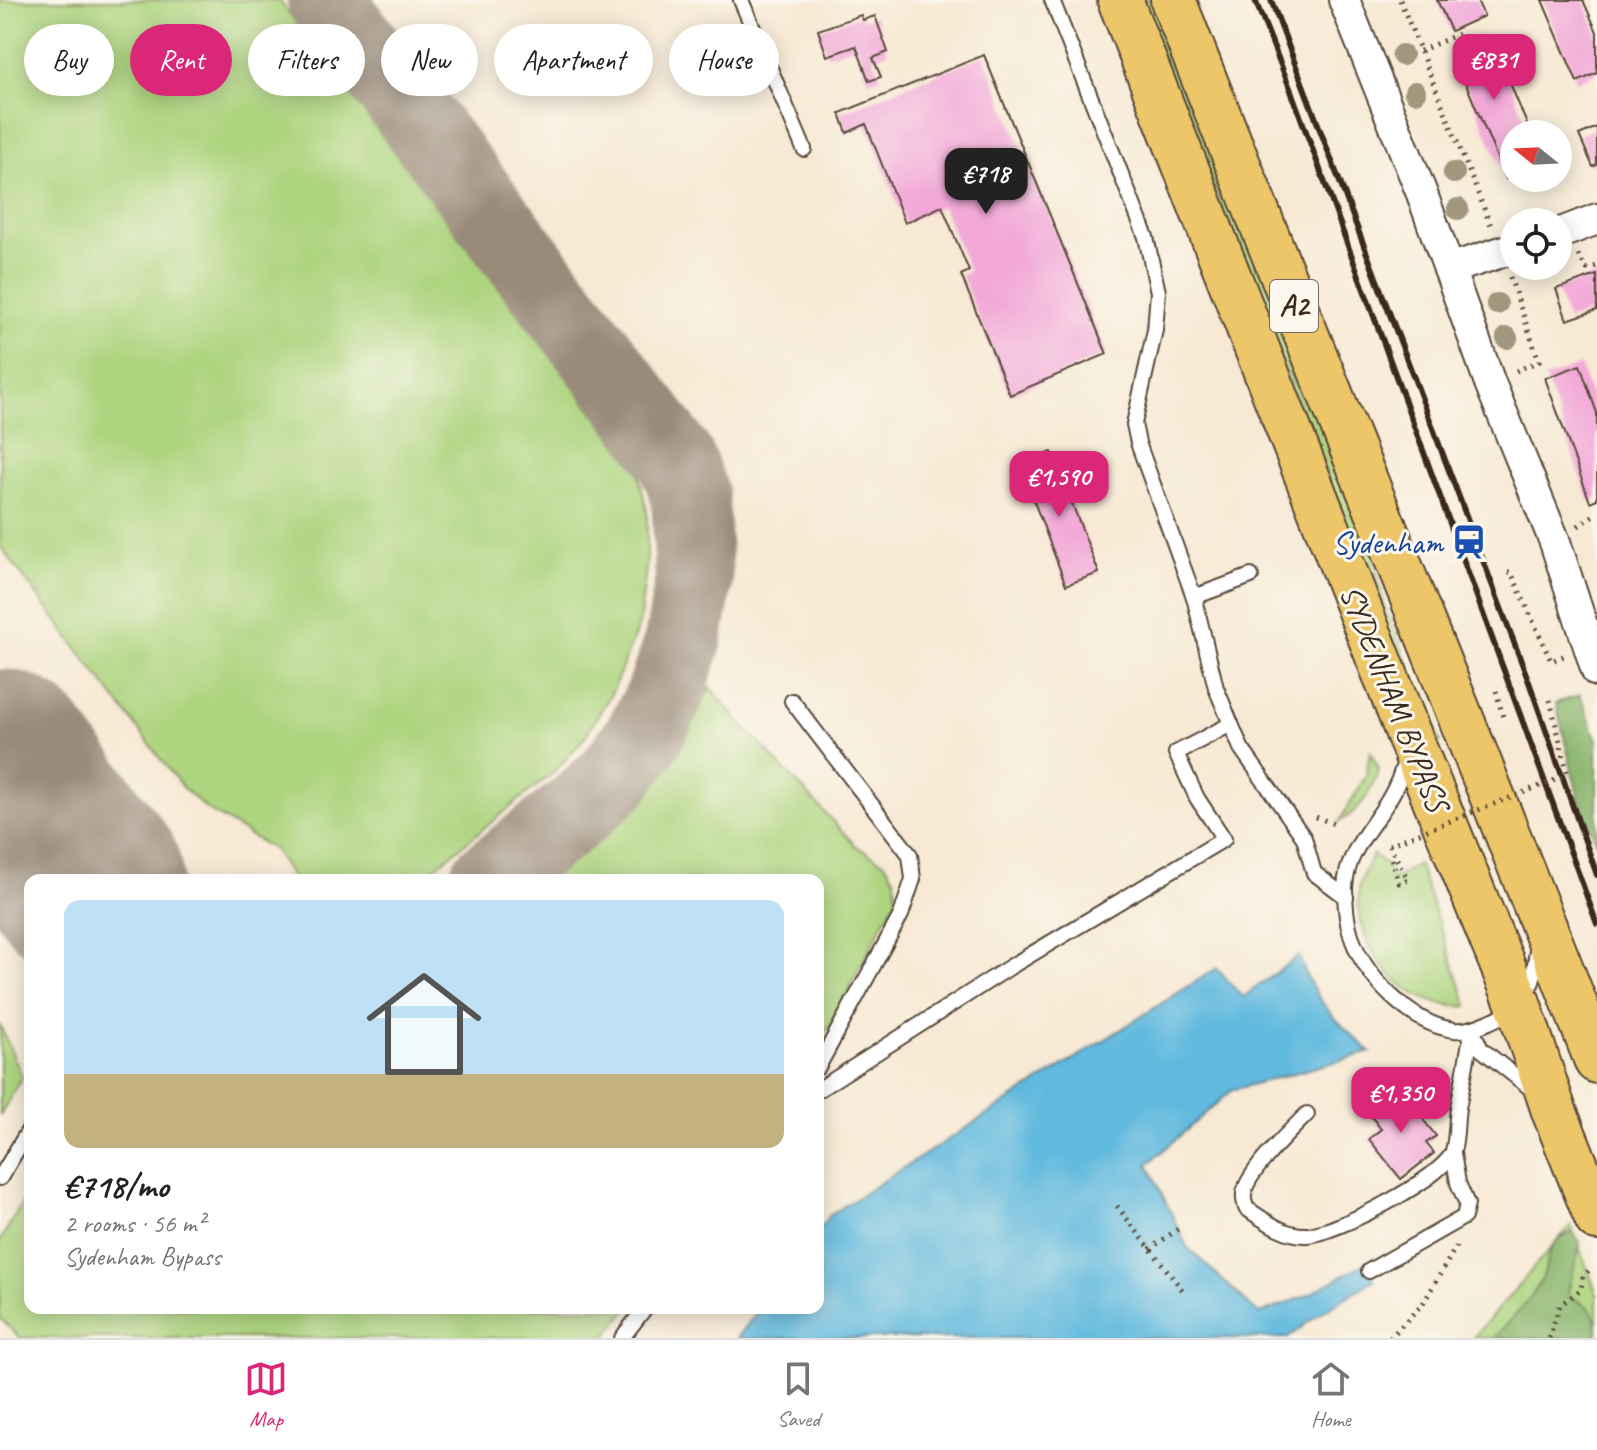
<!DOCTYPE html>
<meta charset="utf-8">
<style>
:root{--surface:#fff;--page:#f2f2f2;--text:#202124;--muted:#757577;--line:#e0e0e0;--accent:#db2777}
body{margin:0;font-family:Caveat,sans-serif;background:var(--page);color:var(--text);height:100vh;display:flex;flex-direction:column;font-size:30px;white-space:nowrap}
*{box-sizing:border-box;margin:0}
p{font-size:26px;color:var(--muted)}
.icon{flex:none;width:44px;height:44px;fill:none;stroke:currentColor;stroke-width:2;stroke-linecap:round;stroke-linejoin:round}
.map{position:relative;flex:1;overflow:hidden}
.side{position:absolute;left:24px;top:874px;width:800px;height:440px;display:flex;flex-direction:column;background:var(--surface);border-radius:16px;box-shadow:0 4px 20px #0003}
.side>*{flex:none}
.guide{position:absolute;left:24px;top:24px;width:800px;height:72px;display:flex;gap:16px}
.needle{width:52px;rotate:288deg}
.controls{position:absolute;left:1500px;top:120px;display:grid;gap:16px}
.controls a{display:grid;place-items:center;width:72px;height:72px;border-radius:50%;background:var(--surface);box-shadow:0 4px 20px #0003;font-size:40px}
.price{position:absolute;translate:-50% -68px;padding:0 18px;border-radius:16px;background:var(--accent);color:#fff;font-size:26px;line-height:52px;filter:drop-shadow(0 2px 4px #0008)}
.price::after{content:'';position:absolute;left:50%;top:48px;width:24px;height:18px;margin-left:-12px;background:inherit;clip-path:polygon(0 0,100% 0,50% 100%)}
.price.active{background:#222;color:#fff}
ul{padding:0;list-style:none}
li{display:grid;align-content:center;gap:16px;height:424px;padding:0 40px}
li span{display:grid;place-items:center;height:248px;border-radius:16px;color:#555}
li>.icon{margin-inline-start:auto}
span .icon{width:144px;height:144px;fill:#fffc;stroke-width:1}
li b{font-size:34px}
.pill{padding:0 28px;border-radius:36px;background:var(--surface);box-shadow:0 4px 20px #0003;font-size:28px;line-height:72px}
.pill.active{background:var(--accent);color:#fff}
.tab-bar{display:flex;justify-content:space-around;align-items:center;height:112px;border-top:2px solid var(--line);background:var(--surface);font-size:22px;color:var(--muted)}
.tab-bar a{display:grid;justify-items:center;gap:4px}
.tab-bar .active{color:var(--accent)}
.map>svg:first-child{display:block}
.green{fill:#add47f;stroke:#747f4e;stroke-width:2}
.forest{fill:#8ab66e;stroke:#627046;stroke-width:2}
.water{fill:#61b9de;stroke:#4e727e;stroke-width:2}
.lines{fill:none;stroke-linecap:round;stroke-linejoin:round}
.taxiway{stroke:#998a79;stroke-width:78}
.runway{stroke:#998a79;stroke-width:194}
.building{fill:#f2a9d8}
.service-casing{stroke:#574739;stroke-width:18}
.minor-casing{stroke:#574739;stroke-width:34}
.trunk-casing{stroke:#574739;stroke-width:48}
.path{stroke:#574739;stroke-width:5;stroke-dasharray:2 6;stroke-linecap:butt}
.service{stroke:#fff;stroke-width:14}
.minor{stroke:#fff;stroke-width:30}
.trunk{stroke:#ecc669;stroke-width:44}
.rail{stroke:#3b2a1e;stroke-width:6}
.path-bridge{stroke:#574739;stroke-width:5;stroke-dasharray:2 6;stroke-linecap:butt}
.tree{fill:#a0977d}
.labels{text-anchor:middle;stroke-width:6;stroke-linejoin:round;paint-order:stroke}
.shield{fill:#fbf7ec;stroke:#75685c;stroke-width:2}
.shield-label{font-size:30px;font-weight:bold;fill:#3b2a1e}
.transit-label{font-size:32px;fill:#164399;stroke:#fbf7ec;text-anchor:end}
.street-label{font-size:32px;fill:#3b2a1e;stroke:#fbf7ec}
</style>
<div class="map">
<svg width="1597" height="1338" viewBox="0 0 1597 1338">
<rect width="100%" height="100%" fill="#fbf7ec"/>
<filter id="ink" filterUnits="userSpaceOnUse"><feTurbulence type="fractalNoise" baseFrequency=".0125" numOctaves="2"/><feDisplacementMap in="SourceGraphic" scale="16" xChannelSelector="R" yChannelSelector="G"/><feConvolveMatrix kernelMatrix="1 2 1 2 8 2 1 2 1" color-interpolation-filters="sRGB"/></filter>
<filter id="wash" filterUnits="userSpaceOnUse"><feTurbulence type="fractalNoise" baseFrequency=".006" numOctaves="4" result="noise"/><feDisplacementMap in="SourceGraphic" scale="32" xChannelSelector="R" yChannelSelector="G"/><feGaussianBlur stdDeviation="1.8" result="paint"/><feColorMatrix in="noise" values="0 0 0 0 0 0 0 0 0 0 0 0 0 0 0 0 0 1.4 0 .05"/><feComposite in="paint" operator="in"/></filter>
<g filter="url(#wash)">
<rect width="100%" height="100%" fill="#f7e9d4"/>
<g class="green">
<path d="M0 0H279L638 471 647 511V560L639 625 612 692 583 740 553 773 419 880H294L274 850 208 810 182 787 0 546Z"/>
<path d="M1140 0H1157L1370 543 1387 611 1440 742 1432 744Z"/>
<path d="M710 687 735 717 856 846 885 863 895 879 896 899 818 1047V880H549C595 845 647 805 677 754 689 733 699 709 710 687Z"/>
<path d="M1370 752 1379 769C1370 794 1362 809 1339 822L1366 776Z"/>
<path d="M1373 854 1386 865 1393 879 1418 864 1468 1006C1406 1011 1352 950 1359 888 1360 877 1369 864 1373 854Z"/>
<path d="M0 1025 22 1076 0 1116Z"/>
<path d="M30 1190V1308H628L605 1338H20L0 1318V1241Z"/>
<path d="M1571 1225 1597 1294V1338H1473Z"/>
</g>
<g class="forest">
<path d="M1580 695 1597 740V844L1579 800 1556 703Z"/>
<path d="M1572 1232 1580 1242C1578 1260 1570 1276 1568 1295 1592 1307 1597 1311 1597 1338H1494C1506 1324 1532 1299 1540 1283 1552 1260 1542 1244 1572 1232Z"/>
</g>
<path class="water" d="M1299 956C1313 1001 1337 1022 1371 1052L1232 1090 1148 1164 1187 1247 1259 1314 1308 1295 1365 1263 1374 1280 1316 1316 1288 1338H737L760 1308H818V1230L830 1215 1217 968 1243 997Z"/>
<g class="lines">
<path class="taxiway" d="M326 0 655 430 676 459 690 496 694 580 683 641 664 697 643 736 614 777 577 811 488 880"/>
<path class="runway" d="M0 766 86 880"/>
</g>
<g id="blocks">
<g class="building">
<path d="M1437 0H1477L1484 16 1451 31Z"/>
<path d="M1542 0H1583L1597 32V73L1577 82Z"/>
<path d="M861 15 863 20 875 16 888 52 873 58 881 77 869 81 856 46 827 56 818 30Z"/>
<path d="M1493 42 1531 134H1514V176L1506 179 1455 58Z"/>
<path d="M984 55 1107 354 1010 395 961 275 969 271 942 206 905 223 866 124 847 133 840 113Z"/>
<path d="M1597 127V165L1593 167 1579 135Z"/>
<path d="M1597 275V310L1567 320 1556 289Z"/>
<path d="M1580 365 1597 413V499L1590 502 1545 378Z"/>
<path d="M1052 452 1099 573 1066 585 1020 465Z"/>
<path d="M1403 1094 1436 1136 1426 1143 1434 1153 1401 1179 1369 1139 1381 1129 1364 1107 1375 1097 1384 1109Z"/>
</g>
</g>
</g>
<g filter="url(#ink)">
<use href="#blocks" fill-opacity="0" stroke="#574739" stroke-width="2"/>
<g class="lines">
<g class="service-casing">
<g id="service">
<path d="M741 0 804 149"/>
<path d="M1052 0 1146 237 1158 292 1155 330 1134 424 1138 443 1194 597 1216 688 1241 748 1304 838 1314 873 1346 897"/>
<path d="M1194 597 1251 576"/>
<path d="M792 701 910 855 913 879 901 915 818 1067"/>
<path d="M1406 756C1403 770 1396 788 1388 801 1371 829 1347 851 1345 887 1345 902 1346 920 1351 935 1363 976 1411 1024 1454 1030 1466 1031 1478 1027 1489 1022 1506 1015 1522 1005 1530 987 1535 976 1535 958 1538 946"/>
<path d="M1473 1031 1481 1049 1534 1091"/>
<path d="M818 1090 1010 967 1224 839 1197 798 1176 753 1231 724"/>
<path d="M1307 1114C1292 1129 1244 1175 1244 1195 1243 1199 1245 1203 1246 1208 1264 1220 1284 1236 1307 1235 1335 1234 1445 1177 1453 1151 1457 1137 1456 1121 1458 1108 1463 1081 1468 1055 1472 1029"/>
<path d="M0 1178 30 1128"/>
<path d="M1369 1271 1464 1217 1467 1204 1458 1183 1453 1153"/>
<path d="M622 1338 645 1308"/>
</g>
</g>
<g class="minor-casing">
<g id="minor">
<path d="M1344 0 1422 194 1490 383 1555 542 1597 671"/>
<path d="M1558 234 1597 219"/>
<path d="M1449 269 1514 248"/>
</g>
</g>
<g class="trunk-casing">
<g id="trunk">
<path d="M1120 0 1412 743 1518 1003 1554 1111 1597 1218"/>
<path d="M1173 0C1312 355 1459 706 1597 1061"/>
</g>
</g>
<g class="path">
<path d="M1400 0 1491 226"/>
<path d="M1420 51 1458 34"/>
<path d="M1578 255 1587 269 1597 266"/>
<path d="M1510 277 1539 361 1516 371"/>
<path d="M1578 526 1597 513"/>
<path d="M1508 572H1511L1551 661 1564 656"/>
<path d="M1496 691 1504 721"/>
<path d="M1550 700 1568 775"/>
<path d="M1316 817 1334 824"/>
<path d="M1389 845 1408 879 1399 883 1391 858"/>
<path d="M1117 1206 1184 1292"/>
<path d="M1150 1249 1178 1229"/>
<path d="M1390 1338 1424 1302 1457 1245"/>
<path d="M1549 1338 1560 1305 1581 1290 1583 1277 1591 1268"/>
</g>
<use href="#service" class="service"/>
<use href="#minor" class="minor"/>
<use href="#trunk" class="trunk"/>
<g class="rail">
<path d="M1255 0 1290 88 1597 924"/>
<path d="M1271 0 1529 682 1597 875"/>
</g>
<path class="path-bridge" d="M1389 845 1568 775"/>
</g>
<g class="tree">
<circle cx="1402" cy="55" r="11"/>
<circle cx="1415" cy="92" r="11"/>
<circle cx="1454" cy="173" r="11"/>
<circle cx="1458" cy="209" r="11"/>
<circle cx="1497" cy="304" r="11"/>
<circle cx="1507" cy="338" r="11"/>
</g>
</g>
<defs>
<g id="station-bare" transform="scale(2.76)"><path d="M-3-6H3Q5-6 5-4V2Q5 4 3 4L4.5 6H3L1.5 4h-3L-3 6H-4.5L-3 4Q-5 4-5 2V-4Q-5-6-3-6ZM-3.5-4v3h7v-3ZM-3.5 1v1.5H-2V1ZM2 1v1.5H3.5V1Z" fill="#1a4fb4" stroke="#fbf7ec" stroke-width="2.5" paint-order="stroke"/></g>
</defs>
<g fill-rule="evenodd">
<use href="#station-bare" x="1469" y="542"/>
</g>
<g class="labels">
<rect class="shield" x="1270" y="280" width="48" height="52" rx="6"/>
<g class="shield-label">
<text x="1294" y="316">A2</text>
</g>
<g class="transit-label">
<text x="1443" y="553">Sydenham</text>
</g>
<g class="street-label">
<text transform="translate(1395 698) rotate(68)" y="11">SYDENHAM BYPASS</text>
</g>
</g>
</svg>
<div class="controls">
<a><svg class="needle" viewBox="-14 -14 28 28"><path d="M0-13l5 13h-10z" fill="#e53935"/><path d="M0 13l5-13h-10z" fill="#757577"/></svg></a>
<a><svg class="icon" aria-label="locate" viewBox="0 0 24 24"><circle cx="12" cy="12" r="6"/><path d="M12 2v4M12 18v4M2 12h4M18 12h4"/></svg></a>
</div>
<b class="price" style="left:1494px;top:102px">€831</b>
<b class="price active" style="left:986px;top:216px">€718</b>
<b class="price" style="left:1059px;top:519px">€1,590</b>
<b class="price" style="left:1401px;top:1135px">€1,350</b>
<div class="guide">
<a class="pill">Buy</a>
<a class="pill active">Rent</a>
<a class="pill">Filters</a>
<a class="pill">New</a>
<a class="pill">Apartment</a>
<a class="pill">House</a>
</div>
<section class="side">
<ul>
<li><span style="background:linear-gradient(#bfe0f5 70%,#c2b280 0)"><svg class="icon" aria-label="home" viewBox="0 0 24 24"><path d="M3 11l9-7 9 7M6 9v11h12V9"/></svg></span><div><b>€718/mo</b><p>2 rooms · 56 m²</p><p>Sydenham Bypass</p></div></li>
</ul>
</section>
</div>
<nav class="tab-bar">
<a class="active"><svg class="icon" aria-label="map" viewBox="0 0 24 24"><path d="M3 6l6-2 6 2 6-2v14l-6 2-6-2-6 2zM9 4v14M15 6v14"/></svg>Map</a>
<a><svg class="icon" aria-label="saved" viewBox="0 0 24 24"><path d="M7 4h10v16l-5-4-5 4z"/></svg>Saved</a>
<a><svg class="icon" aria-label="home" viewBox="0 0 24 24"><path d="M3 11l9-7 9 7M6 9v11h12V9"/></svg>Home</a>
</nav>
